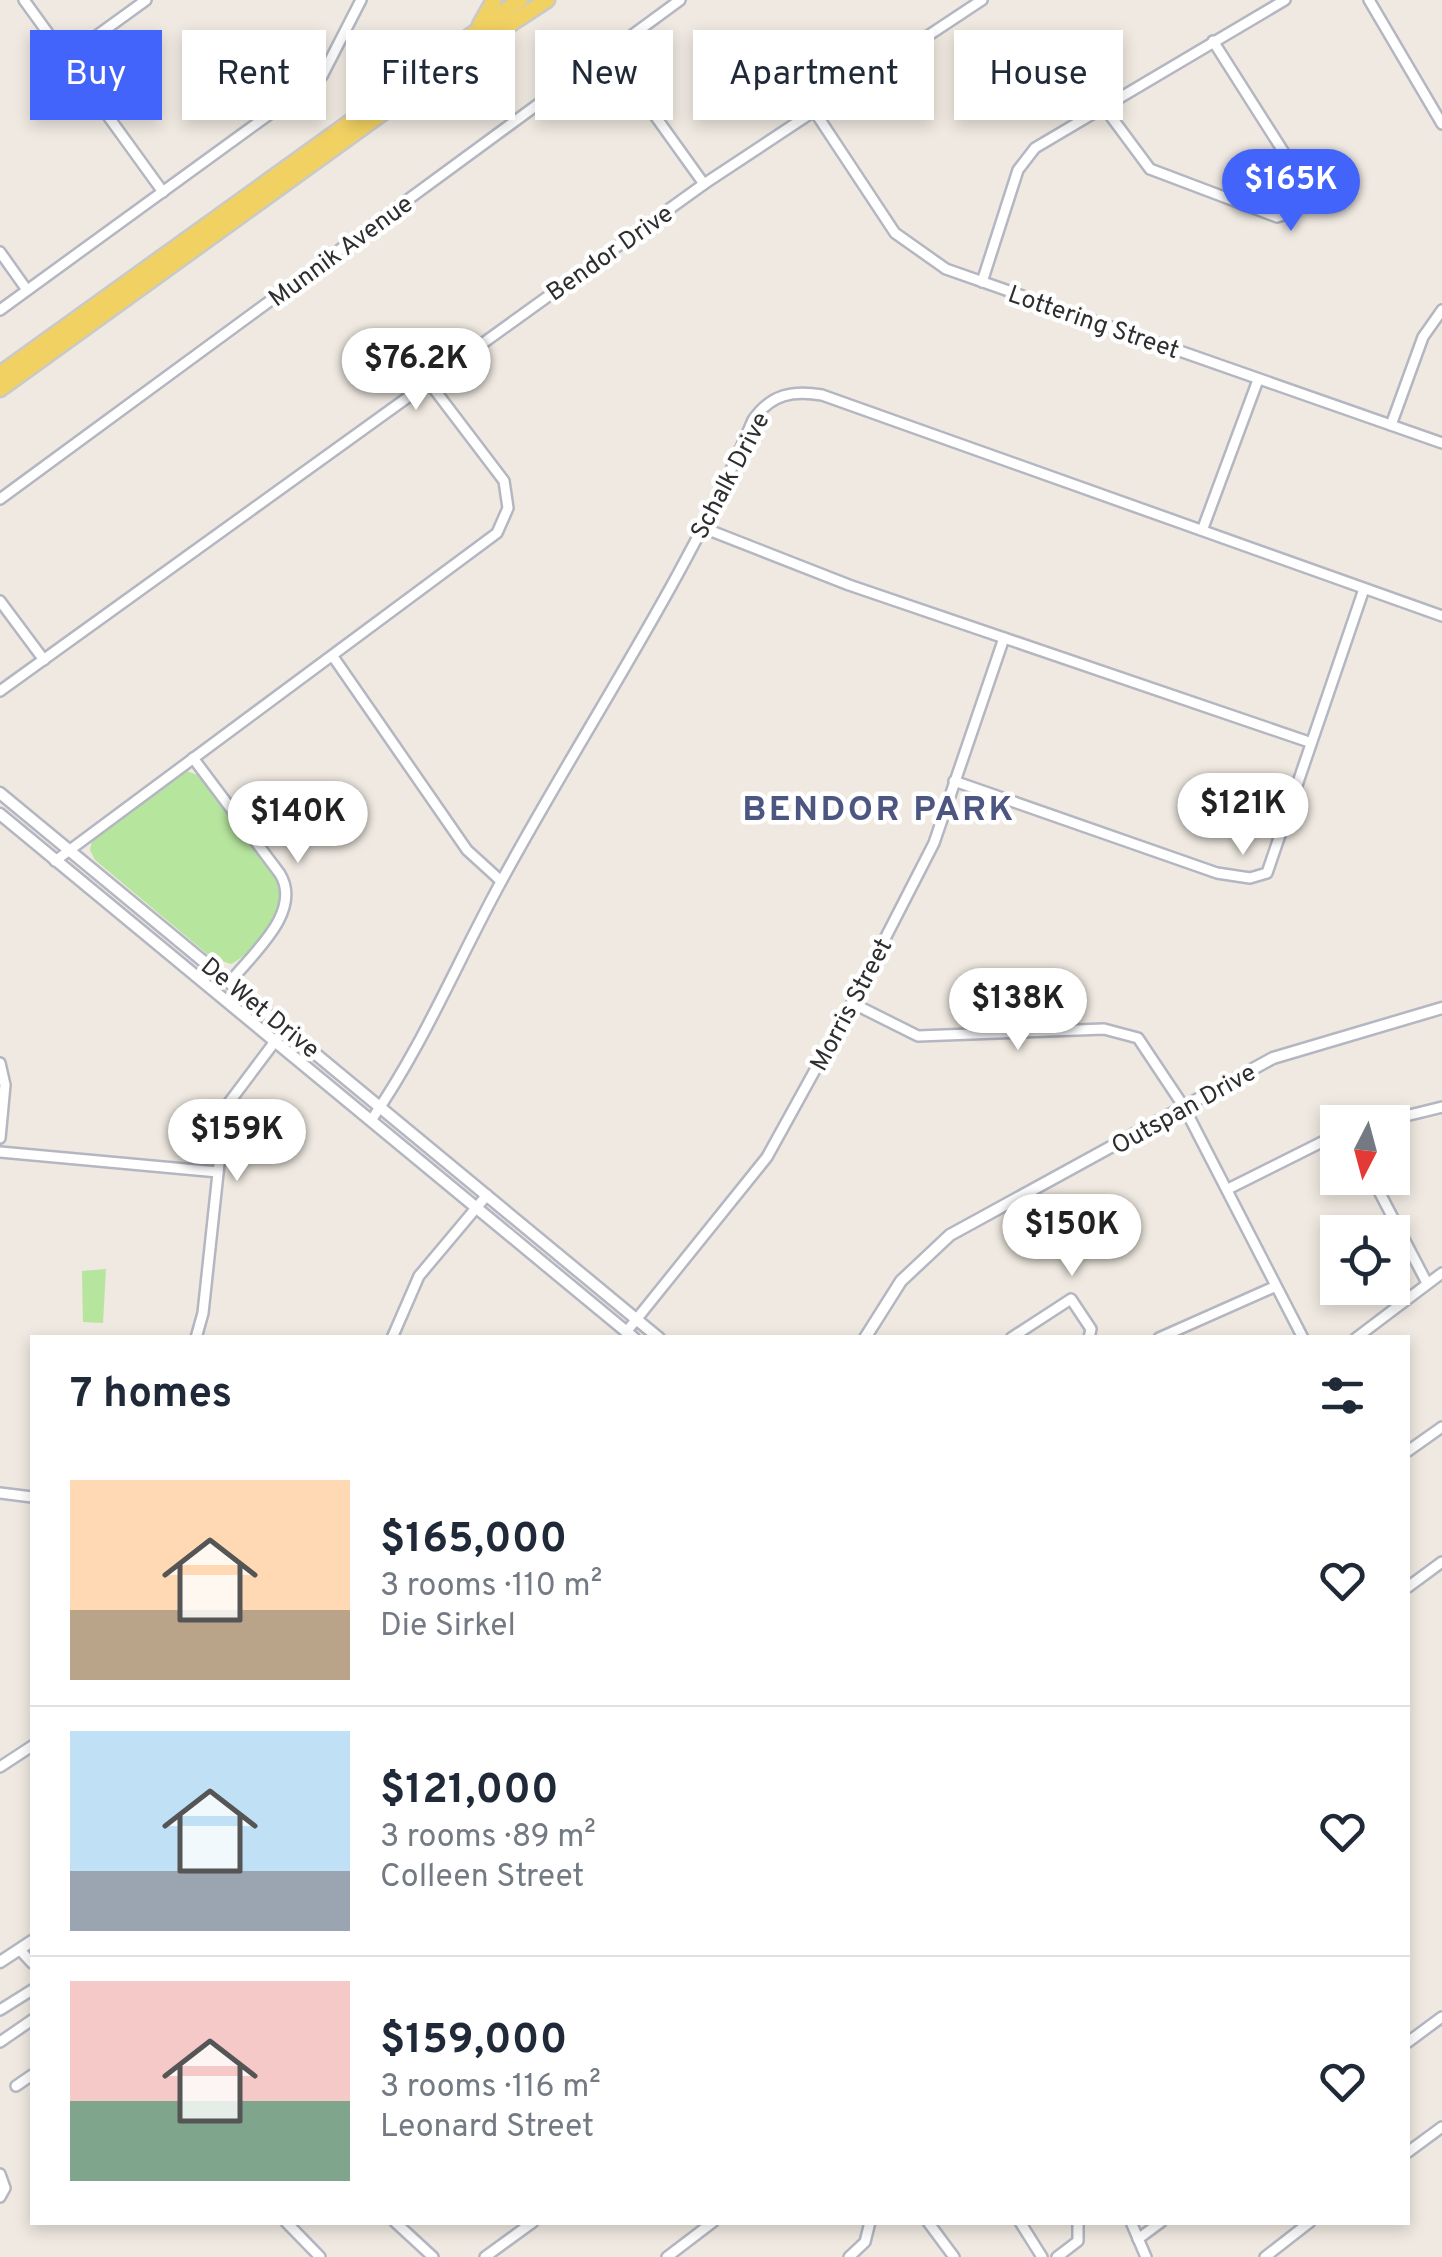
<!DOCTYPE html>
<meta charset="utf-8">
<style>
:root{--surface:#fff;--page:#f6f6f7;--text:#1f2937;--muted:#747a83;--line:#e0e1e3;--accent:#4264fb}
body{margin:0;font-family:Overpass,sans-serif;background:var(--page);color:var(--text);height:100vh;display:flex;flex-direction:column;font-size:38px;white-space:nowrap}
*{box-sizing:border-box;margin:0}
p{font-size:32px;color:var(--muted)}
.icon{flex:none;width:55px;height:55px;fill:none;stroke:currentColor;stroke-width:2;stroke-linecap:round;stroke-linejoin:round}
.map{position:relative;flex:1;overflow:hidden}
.side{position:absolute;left:30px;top:1335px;width:1380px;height:890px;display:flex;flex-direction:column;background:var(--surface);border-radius:0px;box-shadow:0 5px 15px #0003}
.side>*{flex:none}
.banner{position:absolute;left:30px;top:30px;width:1382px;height:90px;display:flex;gap:20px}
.needle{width:65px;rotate:186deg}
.fabs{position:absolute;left:1320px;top:1105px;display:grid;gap:20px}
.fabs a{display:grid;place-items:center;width:90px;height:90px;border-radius:0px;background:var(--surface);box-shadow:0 5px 15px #0003;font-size:50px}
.price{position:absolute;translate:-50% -85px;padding:0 22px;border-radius:35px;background:#fff;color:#222;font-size:32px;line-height:65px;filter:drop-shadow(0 2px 5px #0008)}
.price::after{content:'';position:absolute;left:50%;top:60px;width:30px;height:22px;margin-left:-15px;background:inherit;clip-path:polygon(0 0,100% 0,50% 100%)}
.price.on{background:var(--accent);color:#fff}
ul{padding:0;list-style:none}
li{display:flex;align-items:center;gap:30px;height:250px;padding:0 40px}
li+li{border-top:2px solid var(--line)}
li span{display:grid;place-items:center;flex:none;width:280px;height:200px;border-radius:0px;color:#555}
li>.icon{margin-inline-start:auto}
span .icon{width:120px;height:120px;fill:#fffc;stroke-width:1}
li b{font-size:42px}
h2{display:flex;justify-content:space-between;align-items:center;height:120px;padding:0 40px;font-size:42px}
.chip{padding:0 35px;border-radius:0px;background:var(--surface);box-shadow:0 5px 15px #0003;font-size:35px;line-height:90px}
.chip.on{background:var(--accent);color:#fff}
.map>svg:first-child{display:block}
.green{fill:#b6e59e}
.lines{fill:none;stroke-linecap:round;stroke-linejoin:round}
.minor-casing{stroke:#b4b7c1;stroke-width:14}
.tertiary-casing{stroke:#b4b7c1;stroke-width:15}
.primary-casing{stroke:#c9c9c9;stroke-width:19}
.minor{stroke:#fff;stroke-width:9}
.tertiary{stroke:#fff;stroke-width:10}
.primary{stroke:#f2d163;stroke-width:14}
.labels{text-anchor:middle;stroke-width:9;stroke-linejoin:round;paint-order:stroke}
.street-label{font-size:25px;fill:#2e2e2e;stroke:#fff}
.district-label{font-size:35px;font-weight:bold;letter-spacing:2.5px;fill:#4d5680;stroke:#fff}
</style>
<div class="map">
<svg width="1442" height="2257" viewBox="0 0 1442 2257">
<rect width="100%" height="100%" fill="#efe9e1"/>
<g class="green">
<path d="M184 770 200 776 281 886C285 911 253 954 231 964L212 958 95 860 90 850 93 836Z"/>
<path d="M106 1269 103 1323 83 1322 82 1271Z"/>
</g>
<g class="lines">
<g class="minor-casing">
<g id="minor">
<path d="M24 0 163 192"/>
<path d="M1369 0 1442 124"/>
<path d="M610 53 704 184"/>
<path d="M66 58 146 0"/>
<path d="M1104 107 1150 169 1277 217 1294 212 1304 200 1302 181 1213 41"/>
<path d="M813 109 895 233 946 269 1442 443"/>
<path d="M0 252 27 290"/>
<path d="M982 282 1018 170 1035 148 1285 0"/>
<path d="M0 310 322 76 361 0"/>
<path d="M1391 425 1423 337 1442 310"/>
<path d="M0 499 680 0"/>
<path d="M701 527 849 585 1309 742"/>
<path d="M1203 528 1258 380"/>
<path d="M0 601 44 660"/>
<path d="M334 658 467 850 501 881"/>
<path d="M0 691 704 184 982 0"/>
<path d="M193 758 280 874C303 912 252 954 230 982"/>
<path d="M954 781 1217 873 1250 878 1267 873 1364 589"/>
<path d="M55 861 497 533 508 508 504 481 428 381"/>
<path d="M852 1003 918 1036 1104 1029 1138 1038 1184 1107 1303 1338"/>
<path d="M0 1063 5 1085 0 1138"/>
<path d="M372 1119C424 1044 458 960 502 880 585 727 686 580 753 420 771 394 793 390 822 395L1442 616"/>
<path d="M1381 1122 1442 1107"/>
<path d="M0 1152 218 1172"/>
<path d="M1372 1178 1427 1283"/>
<path d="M1228 1189 1338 1134"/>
<path d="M627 1331 767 1157 852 1003 934 843 1004 638"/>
<path d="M196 1338 203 1313 225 1108 285 1028"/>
<path d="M392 1338 419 1276 487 1195"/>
<path d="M1011 1338 1071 1299 1091 1329 1089 1338"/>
<path d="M1159 1338 1274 1287"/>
<path d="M1356 1338 1442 1273"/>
<path d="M1408 1451 1442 1427"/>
<path d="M0 1493 32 1497"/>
<path d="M1408 1587 1442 1562"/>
<path d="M0 1767 32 1746"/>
<path d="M20 1950 32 1963"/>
<path d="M0 2010 32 1990"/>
<path d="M0 2042 32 2020"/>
<path d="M1408 2042 1442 2017"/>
<path d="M16 2086 32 2075"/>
<path d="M1408 2152 1442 2127"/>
<path d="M0 2174 5 2188 0 2197"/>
<path d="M286 2222 320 2257"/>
<path d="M395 2222 433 2257"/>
<path d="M928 2222 954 2257"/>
<path d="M1020 2222 1042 2257"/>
<path d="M1131 2222 1146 2257"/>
<path d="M1138 2239 1161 2222"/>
<path d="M485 2257 533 2222"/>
<path d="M667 2257 713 2222"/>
<path d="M849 2257 865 2242 870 2222"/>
<path d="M1057 2257 1078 2241V2222"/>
<path d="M1265 2257 1310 2222"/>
</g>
</g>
<g class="tertiary-casing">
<g id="tertiary">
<path d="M0 793 659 1338"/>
<path d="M0 814 634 1338"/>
<path d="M865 1338 901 1281 950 1235 1273 1058 1442 1008"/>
<path d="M0 1962 32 1941"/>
</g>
</g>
<g class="primary-casing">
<g id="primary">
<path d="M480 25 494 0"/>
<path d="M0 374 520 0"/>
<path d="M0 389 456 60 547 0"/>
</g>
</g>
<use href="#minor" class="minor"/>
<use href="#tertiary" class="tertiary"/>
<use href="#primary" class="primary"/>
</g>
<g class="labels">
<g class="street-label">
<text transform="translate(340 250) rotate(-36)" y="9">Munnik Avenue</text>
<text transform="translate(609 252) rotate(-35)" y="9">Bendor Drive</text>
<text transform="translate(1094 321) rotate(19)" y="9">Lottering Street</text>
<text transform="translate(729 475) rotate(-62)" y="9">Schalk Drive</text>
<text transform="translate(850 1004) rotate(-62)" y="9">Morris Street</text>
<text transform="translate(261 1007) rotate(39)" y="9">De Wet Drive</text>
<text transform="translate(1183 1108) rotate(-29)" y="9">Outspan Drive</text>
</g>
<g class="district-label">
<text x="879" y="820">BENDOR PARK</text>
</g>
</g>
</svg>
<div class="fabs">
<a><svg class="needle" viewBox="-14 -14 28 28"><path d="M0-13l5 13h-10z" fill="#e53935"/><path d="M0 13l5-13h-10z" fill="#747a83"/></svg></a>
<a><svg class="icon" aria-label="locate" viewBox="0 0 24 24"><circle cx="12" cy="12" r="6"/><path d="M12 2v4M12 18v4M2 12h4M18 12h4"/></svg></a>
</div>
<b class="price on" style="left:1291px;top:234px">$165K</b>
<b class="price" style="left:416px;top:413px">$76.2K</b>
<b class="price" style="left:1243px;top:858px">$121K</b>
<b class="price" style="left:298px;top:866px">$140K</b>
<b class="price" style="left:1018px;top:1053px">$138K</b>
<b class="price" style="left:237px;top:1184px">$159K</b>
<b class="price" style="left:1072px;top:1279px">$150K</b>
<div class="banner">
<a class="chip on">Buy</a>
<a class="chip">Rent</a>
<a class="chip">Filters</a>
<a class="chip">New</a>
<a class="chip">Apartment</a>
<a class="chip">House</a>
</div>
<section class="side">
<h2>7 homes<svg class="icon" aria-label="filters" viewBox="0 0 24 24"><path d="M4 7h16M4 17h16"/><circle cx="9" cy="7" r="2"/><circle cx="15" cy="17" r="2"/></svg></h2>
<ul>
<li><span style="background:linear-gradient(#ffd9b3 65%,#b9a48a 0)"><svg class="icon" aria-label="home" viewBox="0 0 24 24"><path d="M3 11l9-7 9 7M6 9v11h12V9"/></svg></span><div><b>$165,000</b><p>3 rooms · 110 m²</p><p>Die Sirkel</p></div><svg class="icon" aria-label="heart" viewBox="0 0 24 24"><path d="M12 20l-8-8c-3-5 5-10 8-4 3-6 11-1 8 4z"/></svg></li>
<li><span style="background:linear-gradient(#bfe0f5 70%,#9aa5b1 0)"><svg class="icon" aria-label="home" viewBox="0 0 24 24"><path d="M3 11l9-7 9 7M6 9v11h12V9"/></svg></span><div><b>$121,000</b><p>3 rooms · 89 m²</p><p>Colleen Street</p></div><svg class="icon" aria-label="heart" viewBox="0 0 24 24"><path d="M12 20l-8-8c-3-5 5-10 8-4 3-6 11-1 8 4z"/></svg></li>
<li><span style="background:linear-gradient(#f6c9c9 60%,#7fa58c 0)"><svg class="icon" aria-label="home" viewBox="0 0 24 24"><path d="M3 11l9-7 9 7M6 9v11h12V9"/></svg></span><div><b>$159,000</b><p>3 rooms · 116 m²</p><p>Leonard Street</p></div><svg class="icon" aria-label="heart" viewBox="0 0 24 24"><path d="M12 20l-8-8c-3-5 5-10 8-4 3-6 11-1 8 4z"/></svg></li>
</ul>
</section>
</div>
